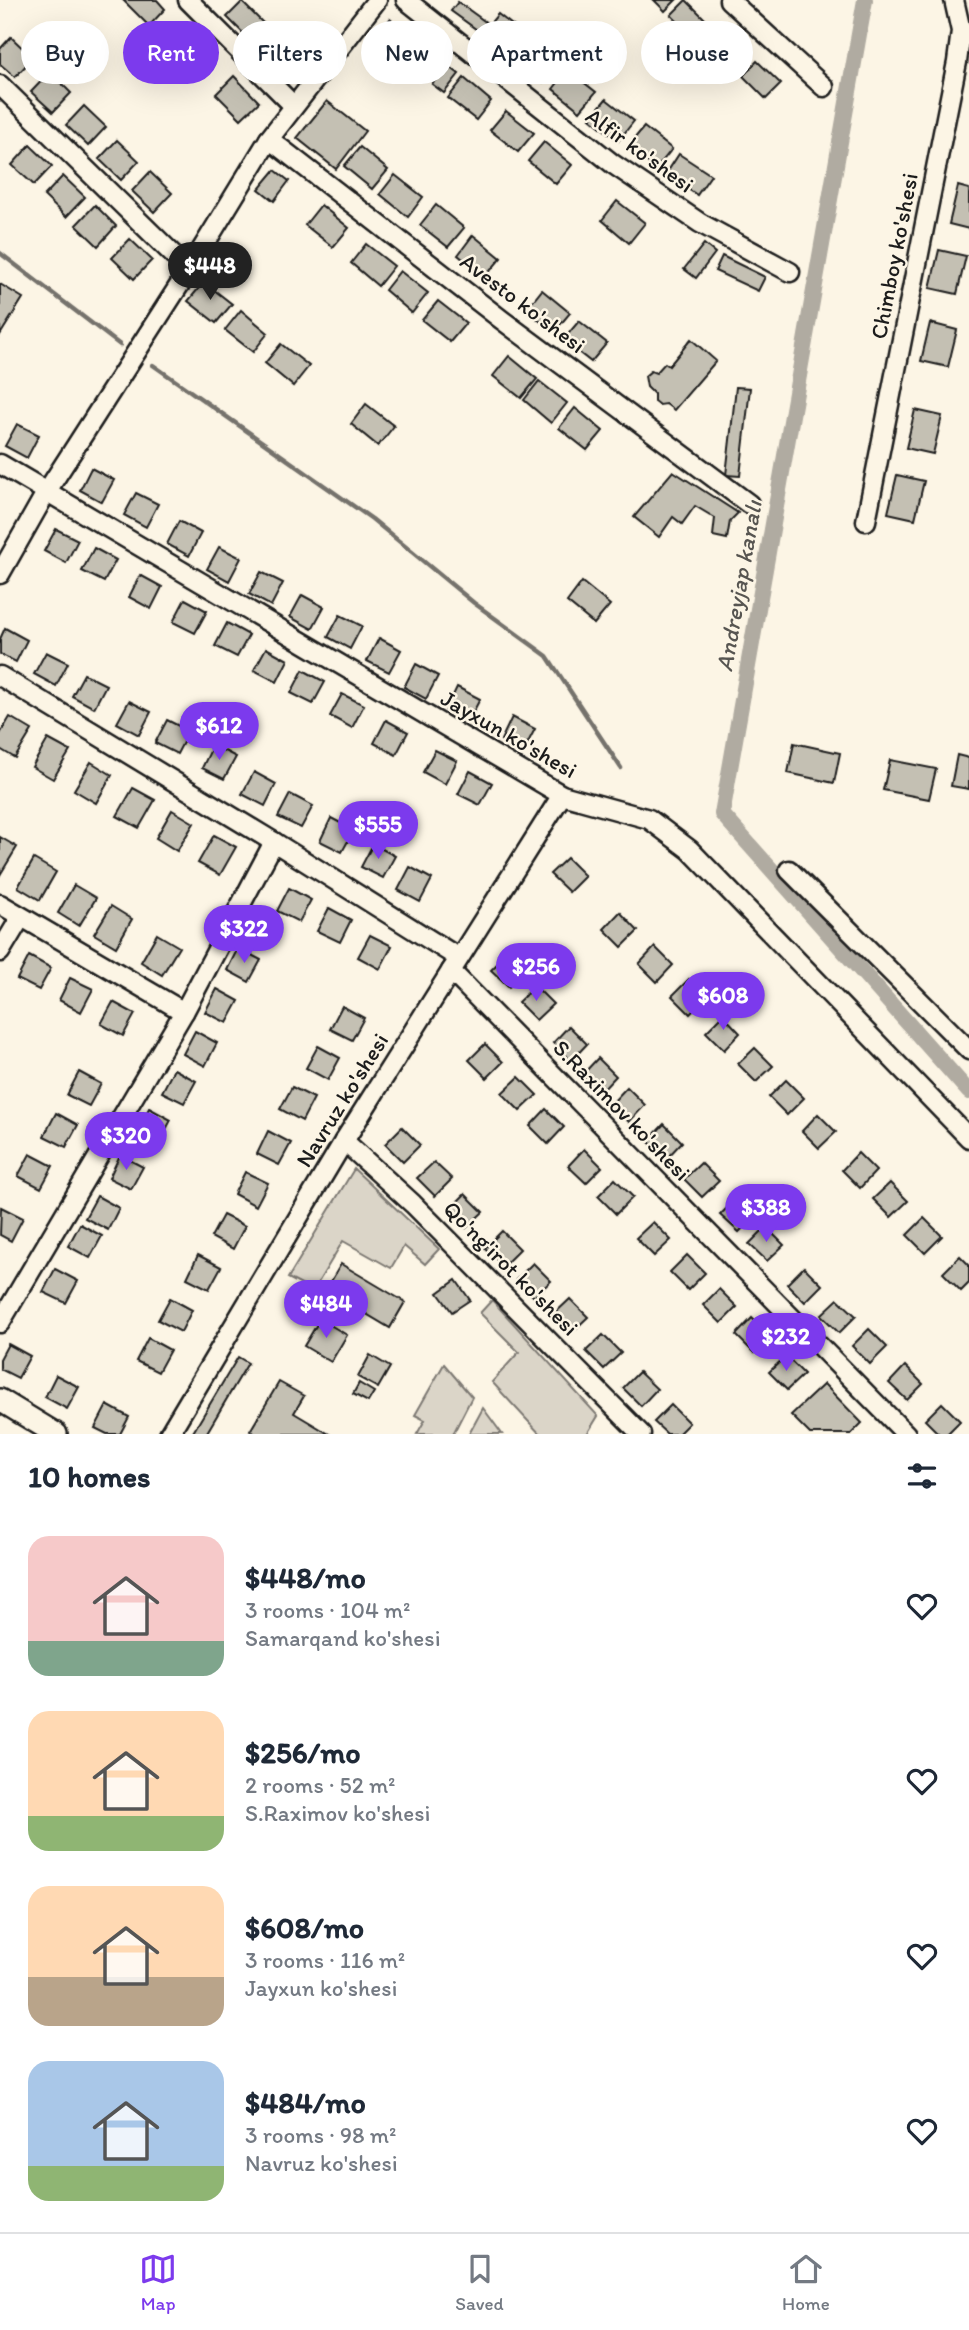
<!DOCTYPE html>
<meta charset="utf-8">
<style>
:root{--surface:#fff;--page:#f2f2f3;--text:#1f2937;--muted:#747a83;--line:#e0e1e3;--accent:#7c3aed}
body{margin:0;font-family:Itim,sans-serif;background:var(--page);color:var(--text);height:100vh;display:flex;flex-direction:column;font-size:26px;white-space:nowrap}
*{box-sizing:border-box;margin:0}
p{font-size:23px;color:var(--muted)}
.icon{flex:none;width:38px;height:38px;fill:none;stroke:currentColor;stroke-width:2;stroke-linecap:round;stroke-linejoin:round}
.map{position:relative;height:1434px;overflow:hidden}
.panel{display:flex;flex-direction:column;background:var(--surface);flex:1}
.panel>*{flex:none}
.banner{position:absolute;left:21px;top:21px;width:928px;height:63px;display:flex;gap:14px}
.price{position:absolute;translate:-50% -60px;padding:0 16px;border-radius:24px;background:var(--accent);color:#fff;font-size:23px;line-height:46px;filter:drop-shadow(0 2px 4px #0008)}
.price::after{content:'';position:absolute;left:50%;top:42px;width:21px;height:16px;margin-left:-10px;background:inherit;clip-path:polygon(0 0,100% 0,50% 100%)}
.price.on{background:#222;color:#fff}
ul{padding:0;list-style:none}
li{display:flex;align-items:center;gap:21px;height:175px;padding:0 28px}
li span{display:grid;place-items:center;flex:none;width:196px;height:140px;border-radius:21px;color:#555}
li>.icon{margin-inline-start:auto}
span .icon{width:84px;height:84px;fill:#fffc;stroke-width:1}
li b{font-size:30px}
h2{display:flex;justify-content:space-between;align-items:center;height:84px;padding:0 28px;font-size:30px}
.chip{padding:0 24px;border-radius:32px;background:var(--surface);box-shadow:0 7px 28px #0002;font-size:24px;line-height:63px}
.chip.on{background:var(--accent);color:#fff}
.tabs{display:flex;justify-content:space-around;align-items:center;height:98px;border-top:2px solid var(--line);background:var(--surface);font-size:19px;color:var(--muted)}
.tabs a{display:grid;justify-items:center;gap:4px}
.tabs .on{color:var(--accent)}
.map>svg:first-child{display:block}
.green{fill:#dbd5c8;stroke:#7c7872;stroke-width:2}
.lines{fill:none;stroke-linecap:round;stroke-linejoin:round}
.stream{stroke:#75726c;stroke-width:4.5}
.canal{stroke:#b0aba1;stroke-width:16}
.building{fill:#c4c0b3;stroke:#1c1c1c;stroke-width:2}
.minor-casing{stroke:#1c1c1c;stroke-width:23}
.tertiary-casing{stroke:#1c1c1c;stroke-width:26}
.minor{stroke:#fcf5e5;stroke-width:18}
.tertiary{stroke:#fcf5e5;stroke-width:21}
.labels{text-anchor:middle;stroke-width:5;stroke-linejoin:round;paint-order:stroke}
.street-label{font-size:23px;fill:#1c1c1c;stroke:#fcf5e5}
.water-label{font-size:24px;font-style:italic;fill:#575551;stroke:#fcf5e5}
</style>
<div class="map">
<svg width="969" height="1434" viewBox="0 0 969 1434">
<rect width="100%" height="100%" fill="#fcf5e5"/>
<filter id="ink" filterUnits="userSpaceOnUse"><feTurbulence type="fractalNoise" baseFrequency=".0143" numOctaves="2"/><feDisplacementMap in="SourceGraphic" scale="14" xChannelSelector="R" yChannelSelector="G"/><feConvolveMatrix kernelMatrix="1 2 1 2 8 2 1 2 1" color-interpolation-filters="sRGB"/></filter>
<g filter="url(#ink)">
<g class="green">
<path d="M354 1169 439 1249 425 1264 404 1246 391 1268 343 1241 313 1291 288 1278Z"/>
<path d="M492 1300 598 1416 587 1434H540L492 1382 519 1352 480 1313Z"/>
<path d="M444 1364 472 1397 453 1434H417L425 1420 415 1415Z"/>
<path d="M483 1408 502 1434H469Z"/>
</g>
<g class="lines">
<g class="stream">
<path d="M0 253 120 345"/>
<path d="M153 365 372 519 474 603 547 656 621 768"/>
</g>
<path class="canal" d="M865 0 722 814 969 1092"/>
</g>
<g class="building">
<path d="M123 0H157L165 9 149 26Z"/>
<path d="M654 0H676L665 11Z"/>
<path d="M686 0 709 23 694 38 671 15Z"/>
<path d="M242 2 265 25 250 40 227 17Z"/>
<path d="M458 2 487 23 480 32 451 11Z"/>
<path d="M498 14 526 36 510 56 482 33Z"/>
<path d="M390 19 401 28 383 51 372 42Z"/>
<path d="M180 26 204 51 188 66 164 41Z"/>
<path d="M720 30 744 52 729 68 705 45Z"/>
<path d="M11 37 33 58 15 77 0 64V49Z"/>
<path d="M531 41 559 63 543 82 515 60Z"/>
<path d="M428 50 440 60 425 78 413 69Z"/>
<path d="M757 61 781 84 766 99 743 76Z"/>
<path d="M447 65 459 74 444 93 432 84Z"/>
<path d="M568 70 596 92 580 111 553 89Z"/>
<path d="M50 72 71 93 53 112 31 92Z"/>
<path d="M234 76 259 102 241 119 216 94Z"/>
<path d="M464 78 491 101 476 120 448 98Z"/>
<path d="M606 99 634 121 618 141 590 118Z"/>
<path d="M327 101 365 131 336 169 297 138Z"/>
<path d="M84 106 106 127 88 146 66 125Z"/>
<path d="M506 111 534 133 518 152 490 130Z"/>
<path d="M644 127 672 149 656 169 628 146Z"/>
<path d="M117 140 139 161 121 180 99 159Z"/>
<path d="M544 142 572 165 556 184 528 161Z"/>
<path d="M30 145 52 166 34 185 12 165Z"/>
<path d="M360 147 388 170 372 189 344 166Z"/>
<path d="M679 154 711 175 697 195 666 174Z"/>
<path d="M275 170 289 181 274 201 259 189Z"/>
<path d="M150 172 172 193 154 212 132 191Z"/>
<path d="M395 175 423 197 408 217 380 194Z"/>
<path d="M63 176 85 197 66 217 44 196Z"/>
<path d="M958 186 969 189V229L949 224Z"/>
<path d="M617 201 645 223 629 243 602 220Z"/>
<path d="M95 205 116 226 98 246 76 225Z"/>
<path d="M321 205 349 228 333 247 305 225Z"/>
<path d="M436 205 464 228 448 247 420 225Z"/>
<path d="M473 235 501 258 485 277 458 255Z"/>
<path d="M130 239 152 260 134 279 112 258Z"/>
<path d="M366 244 394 266 378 286 351 263Z"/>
<path d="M704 244 715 253 696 278 684 269Z"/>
<path d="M939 250 966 256 957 294 930 288Z"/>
<path d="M722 256 765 277 758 291 715 271Z"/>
<path d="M400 271 428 293 412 313 385 290Z"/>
<path d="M204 282 232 304 216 323 188 301Z"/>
<path d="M0 284 23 298 0 335Z"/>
<path d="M542 290 570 313 554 332 526 310Z"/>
<path d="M438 301 466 323 450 342 422 320Z"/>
<path d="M241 310 268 333 253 352 225 330Z"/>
<path d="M579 321 607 343 591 362 563 340Z"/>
<path d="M930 323 957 330 948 367 921 361Z"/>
<path d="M691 339 716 361 674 410 666 404 659 405 654 401V394L647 387 645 376 651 371 656 373 665 363 669 366Z"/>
<path d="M281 344 309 366 293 386 265 363Z"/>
<path d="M509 356 537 379 521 398 493 376Z"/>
<path d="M539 381 567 403 551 423 524 400Z"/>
<path d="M736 387 750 388 740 476 726 475Z"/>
<path d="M366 404 394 426 378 446 351 424Z"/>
<path d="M575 408 603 431 587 450 559 428Z"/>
<path d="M915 410 942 416 933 454 906 448Z"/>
<path d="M17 424 39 435 27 458 5 446Z"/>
<path d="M91 468 114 480 102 502 80 490Z"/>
<path d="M673 471 738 513 730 521 727 539 713 536 715 518 695 506 682 524 673 517 659 537 634 517Z"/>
<path d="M897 475 924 481 915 519 888 513Z"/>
<path d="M136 493 158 504 146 527 124 515Z"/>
<path d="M179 521 201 533 189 556 167 544Z"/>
<path d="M56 529 78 540 66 563 44 551Z"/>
<path d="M219 547 241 558 229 581 207 569Z"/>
<path d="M94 548 116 560 104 582 82 571Z"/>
<path d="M261 572 283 583 271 606 249 594Z"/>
<path d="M140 575 162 587 151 609 129 597Z"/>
<path d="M582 582 610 605 594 624 567 602Z"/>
<path d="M302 595 324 607 312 629 290 617Z"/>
<path d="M185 599 207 611 195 633 173 622Z"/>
<path d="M340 615 362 626 350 649 328 637Z"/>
<path d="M227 623 249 635 237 657 215 646Z"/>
<path d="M5 628 27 640 16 662 0 654V639Z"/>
<path d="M379 638 401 650 389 672 367 661Z"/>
<path d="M266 648 288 660 277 682 254 670Z"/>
<path d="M46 652 68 663 56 686 34 674Z"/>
<path d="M416 664 438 676 426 699 404 687Z"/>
<path d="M303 670 325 682 313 704 291 693Z"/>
<path d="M84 674 106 685 94 708 72 696Z"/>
<path d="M457 687 480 699 468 722 446 710Z"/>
<path d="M342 694 364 705 352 728 330 716Z"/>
<path d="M129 701 151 712 139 735 117 723Z"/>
<path d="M10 717 32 730 15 758 0 749V734Z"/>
<path d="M512 717 535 729 523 752 501 740Z"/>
<path d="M167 720 189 731 177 754 155 743Z"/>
<path d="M386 720 408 732 396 755 374 743Z"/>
<path d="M48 739 70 751 53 779 32 767Z"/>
<path d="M794 743 840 753 834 783 788 773Z"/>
<path d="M213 745 236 757 224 779 202 768Z"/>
<path d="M435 750 457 761 445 784 423 772Z"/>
<path d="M957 755 969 758V789L951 786Z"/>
<path d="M890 760 936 769 929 799 883 790Z"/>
<path d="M91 762 112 775 96 803 74 790Z"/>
<path d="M470 771 492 783 480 805 458 794Z"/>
<path d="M254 772 276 784 265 806 242 794Z"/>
<path d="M133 788 155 800 139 828 117 816Z"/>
<path d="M290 794 313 806 301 828 278 817Z"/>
<path d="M172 810 194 823 177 851 156 838Z"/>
<path d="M331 818 354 830 342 852 320 841Z"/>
<path d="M214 835 236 847 220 875 198 863Z"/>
<path d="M0 837 17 847 0 875Z"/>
<path d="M373 844 395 856 383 878 361 867Z"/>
<path d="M567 858 585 876 569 892 550 874Z"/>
<path d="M34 859 56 872 40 900 18 887Z"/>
<path d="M410 867 432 879 420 902 398 890Z"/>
<path d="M74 885 96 898 79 926 58 913Z"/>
<path d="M289 888 311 900 299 922 277 911Z"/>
<path d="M111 906 132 919 116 947 94 934Z"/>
<path d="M329 908 351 920 340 942 317 931Z"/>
<path d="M620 912 638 931 622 947 604 929Z"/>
<path d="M157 934 179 947 162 975 141 962Z"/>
<path d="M370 935 392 946 380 969 358 957Z"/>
<path d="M655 947 673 965 657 982 639 964Z"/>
<path d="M238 948 261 960 249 982 227 970Z"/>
<path d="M508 953 526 971 509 987 491 970Z"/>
<path d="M29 956 51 968 39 990 17 979Z"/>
<path d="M70 978 93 989 81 1012 59 1000Z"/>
<path d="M689 979 707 997 690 1014 672 996Z"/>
<path d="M535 986 553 1004 536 1020 518 1002Z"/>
<path d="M217 989 239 1001 227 1023 205 1012Z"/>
<path d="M113 1002 135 1014 123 1036 101 1024Z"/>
<path d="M342 1006 364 1018 352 1040 330 1029Z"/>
<path d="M723 1015 740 1033 724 1050 706 1032Z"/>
<path d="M569 1026 587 1044 571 1061 553 1043Z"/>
<path d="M195 1031 217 1043 205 1066 183 1054Z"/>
<path d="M485 1044 503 1062 487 1078 469 1060Z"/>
<path d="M318 1046 340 1058 328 1080 306 1068Z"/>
<path d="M755 1048 773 1066 756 1082 738 1064Z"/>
<path d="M598 1058 616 1076 600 1093 582 1075Z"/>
<path d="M174 1069 196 1081 184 1103 162 1092Z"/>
<path d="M79 1072 101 1084 89 1106 67 1095Z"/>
<path d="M519 1077 537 1095 520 1111 502 1093Z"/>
<path d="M786 1080 804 1098 787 1115 769 1097Z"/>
<path d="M292 1087 314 1098 302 1121 280 1109Z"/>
<path d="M627 1087 645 1105 629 1122 611 1104Z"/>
<path d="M149 1108 171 1120 159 1143 137 1131Z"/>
<path d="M546 1109 564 1127 548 1144 530 1126Z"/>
<path d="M56 1113 78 1125 66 1147 44 1136Z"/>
<path d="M818 1114 836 1132 819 1148 802 1131Z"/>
<path d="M664 1124 682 1142 666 1159 648 1141Z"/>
<path d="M402 1127 420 1145 403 1162 385 1144Z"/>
<path d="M268 1131 291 1143 279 1165 257 1154Z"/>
<path d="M584 1149 602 1167 586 1183 568 1166Z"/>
<path d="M858 1153 876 1171 860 1188 842 1170Z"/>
<path d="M30 1154 53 1166 41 1188 18 1176Z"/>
<path d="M120 1155 143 1167 131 1189 109 1178Z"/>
<path d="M434 1162 452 1179 435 1196 417 1178Z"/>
<path d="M701 1163 719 1181 702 1197 684 1179Z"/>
<path d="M245 1172 268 1183 256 1206 234 1194Z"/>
<path d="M615 1179 633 1197 616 1214 598 1196Z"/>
<path d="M890 1183 908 1201 891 1217 873 1199Z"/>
<path d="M465 1194 483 1212 466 1228 449 1210Z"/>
<path d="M97 1196 119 1208 108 1230 85 1218Z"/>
<path d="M737 1198 755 1216 739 1232 720 1215Z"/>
<path d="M1 1207 23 1218 11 1241 0 1235Z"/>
<path d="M223 1215 245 1226 233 1249 211 1237Z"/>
<path d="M924 1218 942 1236 925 1253 907 1235Z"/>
<path d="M653 1222 671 1240 654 1256 636 1238Z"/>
<path d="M80 1224 102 1236 90 1258 68 1246Z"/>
<path d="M766 1227 784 1245 767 1261 749 1244Z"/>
<path d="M502 1231 520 1249 503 1266 485 1248Z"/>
<path d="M198 1255 221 1267 209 1289 187 1278Z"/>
<path d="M687 1255 705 1273 688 1290 670 1272Z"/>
<path d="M960 1256 969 1265V1283L961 1291 943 1273Z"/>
<path d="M533 1263 551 1281 534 1297 516 1280Z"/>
<path d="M341 1264 405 1302 390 1328 326 1290Z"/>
<path d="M804 1267 822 1285 805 1302 787 1284Z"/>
<path d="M55 1269 78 1281 66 1303 43 1292Z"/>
<path d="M456 1280 470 1300 452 1312 438 1293Z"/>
<path d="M719 1289 737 1307 721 1323 703 1305Z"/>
<path d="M170 1298 192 1310 181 1332 158 1320Z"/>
<path d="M570 1299 588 1317 571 1333 553 1315Z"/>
<path d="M838 1299 856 1316 839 1333 821 1315Z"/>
<path d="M752 1318 770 1336 754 1353 736 1335Z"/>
<path d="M320 1319 347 1335 331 1362 304 1346Z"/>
<path d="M869 1329 887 1347 870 1364 852 1346Z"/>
<path d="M603 1335 621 1353 604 1369 586 1351Z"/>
<path d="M148 1338 170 1350 158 1372 136 1361Z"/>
<path d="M8 1344 30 1356 18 1378 0 1369V1359Z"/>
<path d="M370 1355 390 1367 378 1388 358 1377Z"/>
<path d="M786 1356 804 1374 787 1390 769 1372Z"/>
<path d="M238 1357 248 1363 206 1434H192Z"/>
<path d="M905 1366 923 1384 907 1400 889 1383Z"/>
<path d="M639 1372 657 1389 641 1406 623 1388Z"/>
<path d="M56 1375 79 1387 67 1409 45 1397Z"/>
<path d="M279 1382 304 1396 294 1413 329 1434H255L250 1431Z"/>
<path d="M359 1383 374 1392 368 1402 353 1394Z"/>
<path d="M824 1384 862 1423 851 1434H810L791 1415Z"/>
<path d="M942 1403 960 1421 947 1434H939L925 1420Z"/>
<path d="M107 1405 129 1417 120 1434H107L95 1428Z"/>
<path d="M671 1405 689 1423 678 1434H667L654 1422Z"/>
</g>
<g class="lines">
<g class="minor-casing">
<g id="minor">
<path d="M188 0 294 106"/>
<path d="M406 0 613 164 700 223 790 272"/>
<path d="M729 0 824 87"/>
<path d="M0 85 189 270"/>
<path d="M269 139 502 320 749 504"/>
<path d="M0 464 562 795 649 819 690 850 969 1138"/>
<path d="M866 521 957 62 961 31 954 0"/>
<path d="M0 574 47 491 189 270 269 139 377 0"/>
<path d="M0 676 274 842 459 958"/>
<path d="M789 870 969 1050"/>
<path d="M0 904 184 1012"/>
<path d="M0 952 21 917"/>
<path d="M451 971 906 1434"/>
<path d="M344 1141 413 1204 641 1434"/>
<path d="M0 1323 184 1012 274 842"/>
<path d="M169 1434 344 1141 562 795"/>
</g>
</g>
<g class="tertiary-casing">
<path id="tertiary" d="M0 1400 56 1434"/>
</g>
<use href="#minor" class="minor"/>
<use href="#tertiary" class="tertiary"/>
</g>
</g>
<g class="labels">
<g class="street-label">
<text transform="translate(640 150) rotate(36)" y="8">Alfir ko'shesi</text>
<text transform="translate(894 256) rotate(-79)" y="8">Chimboy ko'shesi</text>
<text transform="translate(523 303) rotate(37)" y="8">Avesto ko'shesi</text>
<text transform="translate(509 734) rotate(30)" y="8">Jayxun ko'shesi</text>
<text transform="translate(342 1100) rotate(-58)" y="8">Navruz ko'shesi</text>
<text transform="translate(622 1110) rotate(46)" y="8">S.Raximov ko'shesi</text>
<text transform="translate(511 1268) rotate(45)" y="8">Qo'ng'irot ko'shesi</text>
</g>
<g class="water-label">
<text transform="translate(739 586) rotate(-80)" y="8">Andreyjap kanalı</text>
</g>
</g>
</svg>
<b class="price on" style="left:210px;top:302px">$448</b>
<b class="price" style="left:219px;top:762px">$612</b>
<b class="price" style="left:378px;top:861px">$555</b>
<b class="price" style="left:244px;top:965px">$322</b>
<b class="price" style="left:536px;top:1003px">$256</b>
<b class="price" style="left:723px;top:1032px">$608</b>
<b class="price" style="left:126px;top:1172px">$320</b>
<b class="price" style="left:766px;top:1244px">$388</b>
<b class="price" style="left:326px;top:1340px">$484</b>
<b class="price" style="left:786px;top:1373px">$232</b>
<div class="banner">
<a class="chip">Buy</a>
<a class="chip on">Rent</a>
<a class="chip">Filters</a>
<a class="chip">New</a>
<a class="chip">Apartment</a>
<a class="chip">House</a>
</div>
</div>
<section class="panel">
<h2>10 homes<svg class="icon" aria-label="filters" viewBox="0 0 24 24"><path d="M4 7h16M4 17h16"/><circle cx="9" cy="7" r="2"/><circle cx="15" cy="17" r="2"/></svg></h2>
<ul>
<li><span style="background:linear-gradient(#f6c9c9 75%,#7fa58c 0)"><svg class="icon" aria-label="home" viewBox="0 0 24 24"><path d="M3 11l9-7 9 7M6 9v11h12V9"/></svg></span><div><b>$448/mo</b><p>3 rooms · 104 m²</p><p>Samarqand ko'shesi</p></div><svg class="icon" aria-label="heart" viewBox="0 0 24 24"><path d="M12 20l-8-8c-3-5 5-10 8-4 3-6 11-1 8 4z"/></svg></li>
<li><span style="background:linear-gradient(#ffd9b3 75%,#8fb573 0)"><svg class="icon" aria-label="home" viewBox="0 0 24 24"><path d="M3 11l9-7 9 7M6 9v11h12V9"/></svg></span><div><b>$256/mo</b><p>2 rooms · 52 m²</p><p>S.Raximov ko'shesi</p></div><svg class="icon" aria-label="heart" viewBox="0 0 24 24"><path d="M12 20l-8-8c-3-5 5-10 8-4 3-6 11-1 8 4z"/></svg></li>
<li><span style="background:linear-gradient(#ffd9b3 65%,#b9a48a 0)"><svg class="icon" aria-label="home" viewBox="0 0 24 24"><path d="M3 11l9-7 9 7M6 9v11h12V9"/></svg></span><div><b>$608/mo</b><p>3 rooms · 116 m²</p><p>Jayxun ko'shesi</p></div><svg class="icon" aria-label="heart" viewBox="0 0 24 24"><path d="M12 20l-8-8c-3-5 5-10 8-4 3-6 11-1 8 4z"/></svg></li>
<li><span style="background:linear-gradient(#a9c7e8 75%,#8fb573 0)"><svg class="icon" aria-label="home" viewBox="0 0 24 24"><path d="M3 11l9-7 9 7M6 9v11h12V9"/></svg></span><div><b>$484/mo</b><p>3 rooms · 98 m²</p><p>Navruz ko'shesi</p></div><svg class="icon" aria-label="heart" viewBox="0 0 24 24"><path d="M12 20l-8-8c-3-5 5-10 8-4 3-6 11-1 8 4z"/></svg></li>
</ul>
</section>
<nav class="tabs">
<a class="on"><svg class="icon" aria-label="map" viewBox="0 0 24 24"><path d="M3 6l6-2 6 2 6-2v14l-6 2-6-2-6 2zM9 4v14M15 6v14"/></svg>Map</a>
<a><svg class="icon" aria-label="saved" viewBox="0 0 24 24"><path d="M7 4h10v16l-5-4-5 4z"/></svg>Saved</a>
<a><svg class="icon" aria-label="home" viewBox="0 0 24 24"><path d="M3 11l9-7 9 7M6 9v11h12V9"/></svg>Home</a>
</nav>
